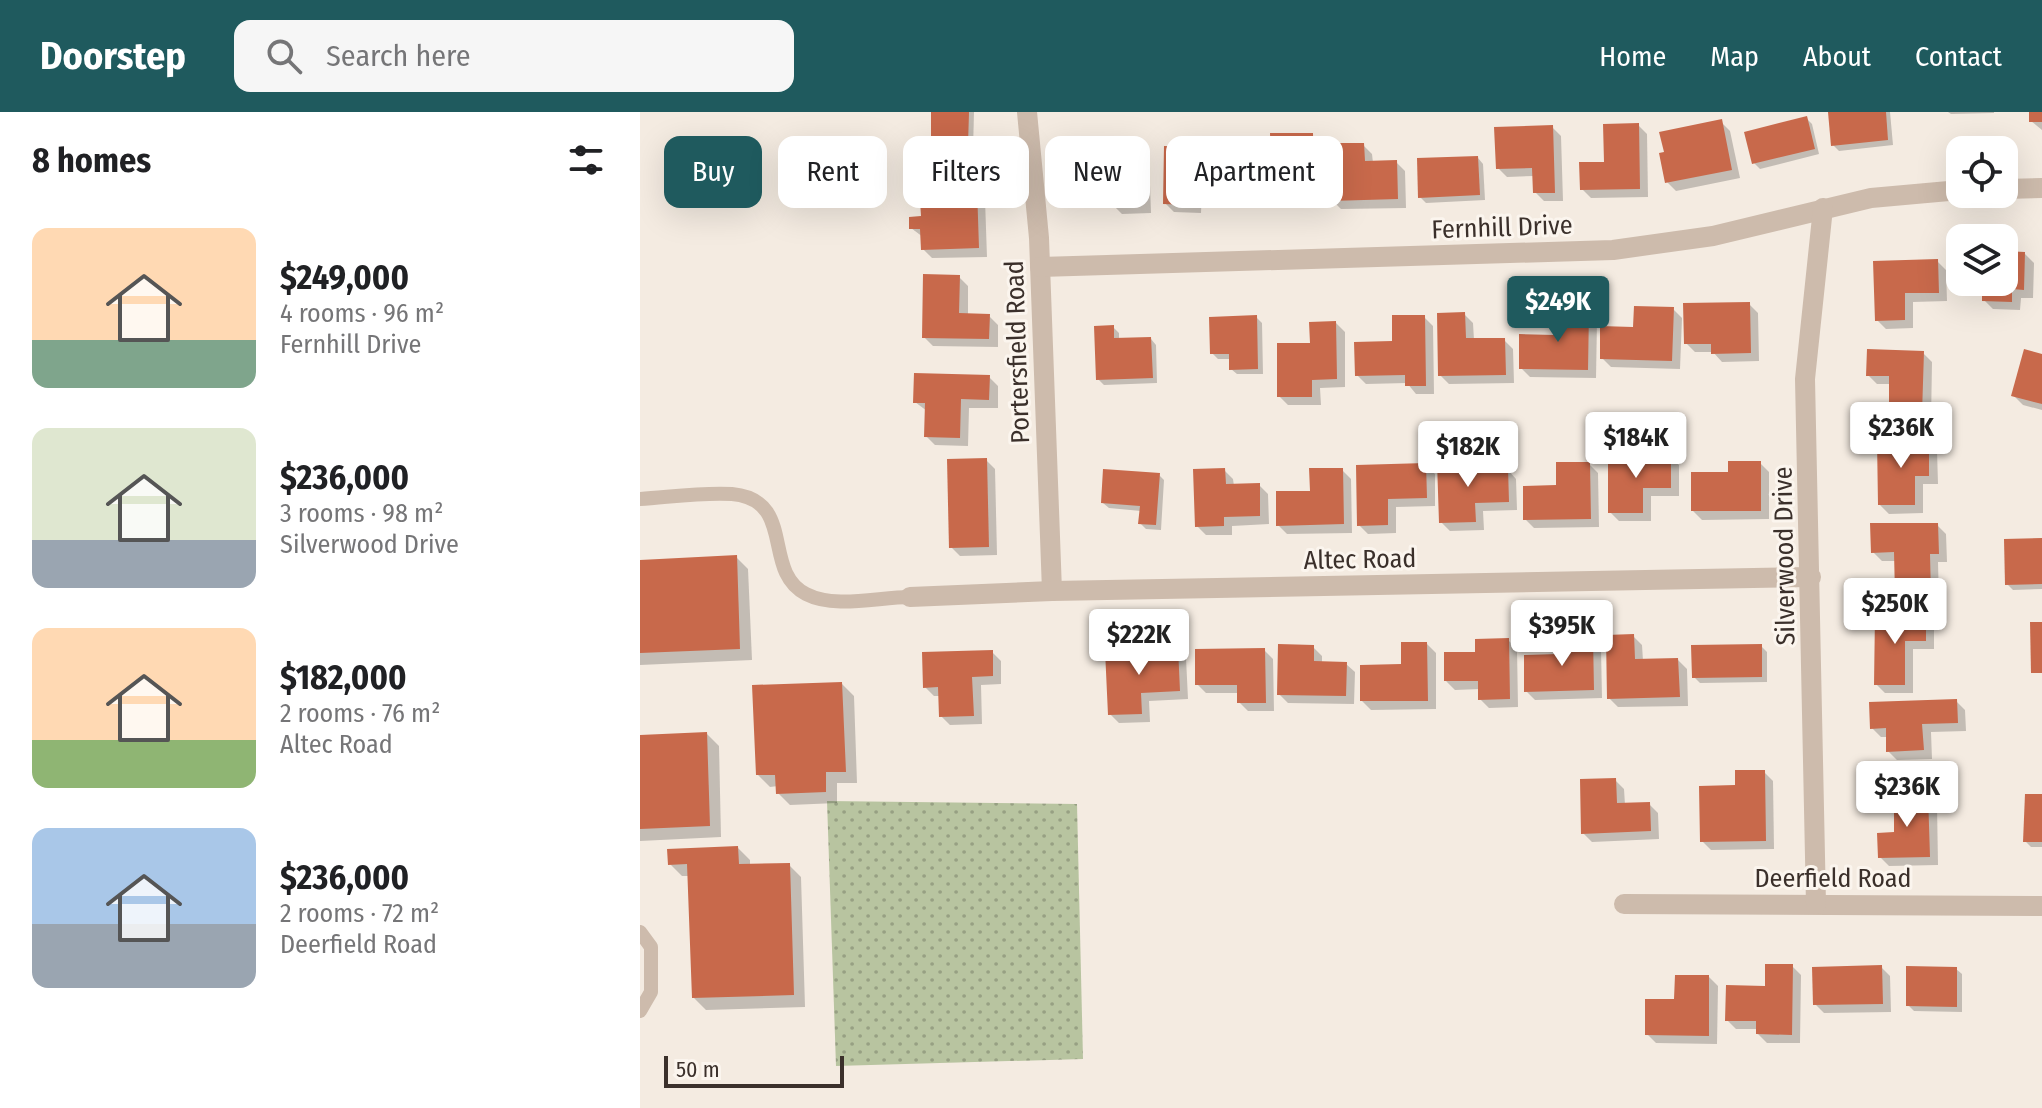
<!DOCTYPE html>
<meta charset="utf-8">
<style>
:root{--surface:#fff;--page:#f6f6f6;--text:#202124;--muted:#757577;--accent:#1f5a5e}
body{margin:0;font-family:"Fira Sans Condensed",sans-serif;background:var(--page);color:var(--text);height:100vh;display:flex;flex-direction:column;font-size:30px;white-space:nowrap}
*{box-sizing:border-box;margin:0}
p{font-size:26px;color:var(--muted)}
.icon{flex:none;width:44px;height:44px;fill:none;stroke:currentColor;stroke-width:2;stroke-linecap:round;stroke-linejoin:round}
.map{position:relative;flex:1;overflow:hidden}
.panel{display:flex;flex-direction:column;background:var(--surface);width:640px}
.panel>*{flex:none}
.top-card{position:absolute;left:24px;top:24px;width:760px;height:72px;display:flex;gap:16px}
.fabs{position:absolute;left:1306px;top:24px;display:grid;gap:16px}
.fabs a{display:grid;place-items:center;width:72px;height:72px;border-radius:16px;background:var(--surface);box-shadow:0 8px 32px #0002;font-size:40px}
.scale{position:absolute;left:24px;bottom:20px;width:180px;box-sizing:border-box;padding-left:8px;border:4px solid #3b302b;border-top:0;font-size:22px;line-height:28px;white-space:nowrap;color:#3b302b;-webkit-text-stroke:6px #fbf5ee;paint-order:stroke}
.price{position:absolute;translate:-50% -68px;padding:0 18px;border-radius:8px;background:#fff;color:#222;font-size:26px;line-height:52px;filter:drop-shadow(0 2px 4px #0008)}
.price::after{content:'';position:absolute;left:50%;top:48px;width:24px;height:18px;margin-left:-12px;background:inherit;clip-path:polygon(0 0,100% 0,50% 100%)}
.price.active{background:var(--accent);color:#fff}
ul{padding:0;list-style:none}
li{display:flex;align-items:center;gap:24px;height:200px;padding:0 32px}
li span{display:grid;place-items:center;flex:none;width:224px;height:160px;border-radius:16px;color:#555}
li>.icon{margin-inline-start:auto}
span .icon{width:96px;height:96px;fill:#fffc;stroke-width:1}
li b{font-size:34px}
h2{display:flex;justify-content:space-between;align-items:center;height:96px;padding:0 32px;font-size:34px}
.chip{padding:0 28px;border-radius:16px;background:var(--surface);box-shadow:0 8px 32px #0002;font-size:28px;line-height:72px}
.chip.active{background:var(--accent);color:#fff}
header{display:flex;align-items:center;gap:48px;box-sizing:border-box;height:112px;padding:0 40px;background:var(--accent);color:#fff}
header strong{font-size:38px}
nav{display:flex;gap:44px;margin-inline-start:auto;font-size:28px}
.search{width:560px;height:72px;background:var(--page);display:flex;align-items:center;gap:20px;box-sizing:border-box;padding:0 28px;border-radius:16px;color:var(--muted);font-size:30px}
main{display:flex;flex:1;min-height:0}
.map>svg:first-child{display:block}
.grass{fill:url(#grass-dots)}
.shadow{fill:#0003}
.building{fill:#c8694b}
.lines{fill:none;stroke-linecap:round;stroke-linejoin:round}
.service{stroke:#cdbbac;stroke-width:14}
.minor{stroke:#cdbbac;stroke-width:20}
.labels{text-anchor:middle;stroke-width:6;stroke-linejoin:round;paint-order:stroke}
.street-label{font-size:26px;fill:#3b302b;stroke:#fbf5ee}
</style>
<header>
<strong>Doorstep</strong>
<div class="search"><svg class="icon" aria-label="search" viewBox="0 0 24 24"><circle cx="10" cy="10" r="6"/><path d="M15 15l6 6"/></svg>Search here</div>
<nav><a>Home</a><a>Map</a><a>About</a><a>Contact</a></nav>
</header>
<main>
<section class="panel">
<h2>8 homes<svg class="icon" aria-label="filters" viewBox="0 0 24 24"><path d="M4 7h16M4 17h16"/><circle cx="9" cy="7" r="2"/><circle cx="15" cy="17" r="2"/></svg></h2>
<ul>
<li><span style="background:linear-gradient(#ffd9b3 70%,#7fa58c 0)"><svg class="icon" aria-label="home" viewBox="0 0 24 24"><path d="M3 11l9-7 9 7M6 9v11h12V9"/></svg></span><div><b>$249,000</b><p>4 rooms · 96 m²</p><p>Fernhill Drive</p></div></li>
<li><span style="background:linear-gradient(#dfe7d0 70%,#9aa5b1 0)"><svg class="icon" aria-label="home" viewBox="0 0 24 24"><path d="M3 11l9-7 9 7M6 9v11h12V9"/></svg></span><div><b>$236,000</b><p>3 rooms · 98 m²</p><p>Silverwood Drive</p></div></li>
<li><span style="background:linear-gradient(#ffd9b3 70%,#8fb573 0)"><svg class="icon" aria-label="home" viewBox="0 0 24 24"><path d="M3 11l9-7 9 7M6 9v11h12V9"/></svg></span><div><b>$182,000</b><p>2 rooms · 76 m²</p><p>Altec Road</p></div></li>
<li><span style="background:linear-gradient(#a9c7e8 60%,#9aa5b1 0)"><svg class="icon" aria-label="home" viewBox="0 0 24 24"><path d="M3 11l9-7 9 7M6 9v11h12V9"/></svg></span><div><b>$236,000</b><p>2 rooms · 72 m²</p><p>Deerfield Road</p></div></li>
</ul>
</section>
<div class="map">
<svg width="1402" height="996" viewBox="0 0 1402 996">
<defs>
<pattern id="grass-dots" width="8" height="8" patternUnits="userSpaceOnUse" patternTransform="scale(2)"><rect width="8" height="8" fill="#b8c4a0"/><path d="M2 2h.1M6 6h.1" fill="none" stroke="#97a083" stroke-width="1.8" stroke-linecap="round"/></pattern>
</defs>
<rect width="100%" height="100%" fill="#f4ebe1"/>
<path class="grass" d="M187 689 437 692 443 947 196 954Z"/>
<g class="shadow">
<path d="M293 0H334L333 38 298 37 293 31Z"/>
<path d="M1190 0H1250L1253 33 1199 39 1193 33Z"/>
<path d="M1308 0H1354V1L1311 2Z"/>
<path d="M1391 0H1402V18L1391 9Z"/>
<path d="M1166 6 1172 12 1179 42 1120 57 1114 51Z"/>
<path d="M1081 10 1090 19 1100 66 1036 79 1027 70Z"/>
<path d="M998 13 1007 22 1008 85 951 86 942 77Z"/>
<path d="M912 15 921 24 923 89H904L895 80 894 64 867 65 858 56Z"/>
<path d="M672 23 681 32 682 96H621L612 87 633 56Z"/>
<path d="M723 33 732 42 733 51 756 50 765 59 766 96 701 97 692 88Z"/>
<path d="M500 35 509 44 511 101 482 102 473 93V78L448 79 439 70Z"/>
<path d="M526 36 594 38 603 47 602 77 562 76 561 101 534 100 525 91Z"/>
<path d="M838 46 843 52 845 88 786 91 780 85Z"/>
<path d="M336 78 345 87 347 145 292 146 283 137V125L271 116 283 106Z"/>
<path d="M1320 140V170H1364V141L1385 142 1394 151 1393 186H1381L1380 198 1353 197 1344 188V183H1325L1316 174Z"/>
<path d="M1297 149 1306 158 1307 189 1273 190V216L1246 217 1237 208Z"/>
<path d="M319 165 328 174V204H349L358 213V235L293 234 284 225Z"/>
<path d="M1109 192 1118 201 1119 249 1082 250 1073 240H1055L1046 231Z"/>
<path d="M1033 197 1042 206 1040 257 971 255 962 246Z"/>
<path d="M948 200 957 209 956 266 890 265 881 256Z"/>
<path d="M824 202 833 211 834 228H864L873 237 874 271 809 272 800 263Z"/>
<path d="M616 205 622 211 623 262H597L591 257V247H578L572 241Z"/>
<path d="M784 205 793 214 794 282H776L767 271 726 272 717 263Z"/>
<path d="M696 211 705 220V275L680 276 681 293H648L639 284 672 233Z"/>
<path d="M473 215 479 221V228L511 227 516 233 517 271 464 273 458 267Z"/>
<path d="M1283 241 1292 250 1291 310 1260 309 1251 300V272H1237L1228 263Z"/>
<path d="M1402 244V298L1383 293 1374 284Z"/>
<path d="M349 265 358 274V296H329L328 334 295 333 286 324 287 299 275 290Z"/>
<path d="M1288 329 1297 338 1298 372H1283V401L1249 402 1240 393Z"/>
<path d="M1030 344 1039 353V384H1011V409H979L970 400Z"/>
<path d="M346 348 355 357 357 443 320 444 311 435Z"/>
<path d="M833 350 841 359 868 358 876 367 877 398 843 399 844 418 810 419 801 410Z"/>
<path d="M1120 351 1129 360V407L1062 408 1053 399 1090 362Z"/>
<path d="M949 352 958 361 959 415 894 416 885 407 918 375Z"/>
<path d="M786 353 795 362V394L756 395V421L728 422 719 413Z"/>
<path d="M584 358 593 367 594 374 619 373 628 382 629 412 592 414V423H566L557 414Z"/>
<path d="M702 358 711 367 712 421 647 422 638 413 672 381Z"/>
<path d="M519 363 524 368 521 418 506 417 500 411 501 399 469 396 463 391Z"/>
<path d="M1297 413 1306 422 1307 450H1298L1299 491H1266L1257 482 1256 449H1242L1233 440Z"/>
<path d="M1402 428V477L1373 478 1367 472Z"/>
<path d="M96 445 108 457 112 548 0 553V450Z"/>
<path d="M1237 505H1285L1294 514V537H1273V581H1245L1236 572Z"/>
<path d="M993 524 1002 533 1003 549 1038 548 1047 557 1048 594 978 595 969 586Z"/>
<path d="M868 528 877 537 878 595 849 596 840 587V577L815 578 806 569 837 542Z"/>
<path d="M952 528 961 537 962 586 895 588 886 579 920 544Z"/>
<path d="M787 532 796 541V597L731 598 722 589Z"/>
<path d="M1121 534 1127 540V570L1060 571 1054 565Z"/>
<path d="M673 535 682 544V551L706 552 715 560 714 592 648 591 639 582Z"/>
<path d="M537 537 546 546 548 587 509 589 510 610 479 611 470 602Z"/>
<path d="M624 538 633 547 634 599H608L599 590V581H566L557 572Z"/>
<path d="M352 540 361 549V572L341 573 342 612 310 613 301 604 300 584H294L285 575Z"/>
<path d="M202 572 214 584 217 671H197V691L150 693 138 681V674L130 675 118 663Z"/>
<path d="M1316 589 1325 598 1326 619 1291 620 1292 647 1257 648 1248 639V625H1241L1232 616Z"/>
<path d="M67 622 79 634 81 725 0 729V625Z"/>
<path d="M1124 660 1133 669 1134 737 1071 738 1062 729 1097 675Z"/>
<path d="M975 668 984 677 985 693 1009 692 1018 701 1019 727 952 730 943 721Z"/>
<path d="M1288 684 1297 693 1298 753 1249 754 1240 745Z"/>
<path d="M1402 684V735H1391L1385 729Z"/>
<path d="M98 736 110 748V754L149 753 161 765 165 895 66 898 54 886 50 764H42L30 752Z"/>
<path d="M1152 854 1161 863 1160 931H1127L1118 922V917H1096L1087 908Z"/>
<path d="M1241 855 1250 864 1251 900 1184 901 1175 892Z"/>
<path d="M1316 857 1322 862V900L1274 899 1268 893Z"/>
<path d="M1069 865 1078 874 1077 932 1016 931 1007 922 1036 889Z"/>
</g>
<g class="building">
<path d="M291 0H329L328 33 291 32Z"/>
<path d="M1188 0H1246L1248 28 1191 34Z"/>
<rect x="1389" y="0" width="13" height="10"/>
<path d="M1167 4 1175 37 1112 52 1104 20Z"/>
<path d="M1082 7 1092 58 1025 71 1019 41 1024 40 1019 20Z"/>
<path d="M999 11 1000 77 940 78 939 50H964L963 12Z"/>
<path d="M913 13 915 81H893L892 56 856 57 854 15Z"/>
<path d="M630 21H673L674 87 610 88 609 54H631Z"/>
<path d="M689 31H724L725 49 757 48 758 87 690 89Z"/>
<path d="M501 33 503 93H471L470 70 437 71 436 34Z"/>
<path d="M524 34 594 36 593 69 554 68 553 93 523 92Z"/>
<path d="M838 44 840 83 778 86 777 46Z"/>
<path d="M312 76H337L339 136 281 138 280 117H269V105L281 104 280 88 312 87Z"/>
<path d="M1315 138H1320V170H1364V139L1385 140 1384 178 1372 177V190L1342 189V175H1314Z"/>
<path d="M1298 147 1299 181H1265V208L1235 209 1233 149Z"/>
<path d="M283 162 320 163 319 201 350 202 349 227 282 226Z"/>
<path d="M1110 190 1111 241 1071 242V232H1044L1043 191Z"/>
<path d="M994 194 1034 195 1032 249 960 247V214L993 215Z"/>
<path d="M915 197 949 198 948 258 879 257V222L915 223Z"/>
<path d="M825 200 826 226H865L866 263 798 264 797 201Z"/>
<path d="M617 203 618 257 589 258V242H570L569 205Z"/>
<path d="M752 203H785L786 274H765V263L715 264 714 230 752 229Z"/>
<path d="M696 209 697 267 672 268V285H637V231H670L669 210Z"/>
<path d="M474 213V226L511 225 513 266 456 268 454 214Z"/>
<path d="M1227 237 1284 239 1282 302 1249 301V264H1226Z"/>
<path d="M1384 237 1402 242V292L1371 284Z"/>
<path d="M274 261 350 263 349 288 321 287 320 326 284 325 285 291H273Z"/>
<path d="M1289 327V364H1275V393H1238L1237 328Z"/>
<path d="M1031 342V376H1003V401H968V343Z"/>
<path d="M347 346 349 435 309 436 307 347Z"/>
<path d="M834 348V357L868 356 869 390 835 391 836 410 799 411 797 349Z"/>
<path d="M1088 349H1121V399H1051V360H1088Z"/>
<path d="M916 350H950L951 407 883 408V374L916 373Z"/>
<path d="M786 351 787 386 748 387V413L717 414 716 353Z"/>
<path d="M585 356 586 372 620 371V404L584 405V414L555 415 553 357Z"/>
<path d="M669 356H703L704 412 636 414V379H670Z"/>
<path d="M463 357 520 361 516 413 498 412 500 394 461 391Z"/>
<path d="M1230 411H1298L1299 442H1290L1291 483H1255L1254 440 1231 441Z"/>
<path d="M1402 426V472L1365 473 1364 427Z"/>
<path d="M97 443 100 537 0 541V448Z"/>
<path d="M1235 503H1286V529H1265V573H1234Z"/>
<path d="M1390 510H1402V561H1391Z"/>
<path d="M994 522 995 547 1038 546 1040 585 967 587 966 523Z"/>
<path d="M869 526 870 587 838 588V569H804V540H835V527Z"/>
<path d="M917 526H953L954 578 884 580V543L918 542Z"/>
<path d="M761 530H787L788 589H720V553L761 552Z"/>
<path d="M638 532 674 533V549L707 550 706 584 637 583Z"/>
<path d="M1122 532V565L1052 566 1051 533Z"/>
<path d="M538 535 540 579 501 581 502 602 468 603 465 538Z"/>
<path d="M625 536 626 591H597V573H555V537Z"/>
<path d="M353 538V564L332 565 334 604 299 605 298 575 283 576 282 540Z"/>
<path d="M202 570 206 660H186V680L136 682 135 663H116L112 573Z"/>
<path d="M1317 587 1318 611 1282 612 1284 638 1246 640V616L1230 617 1229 590Z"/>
<path d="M67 620 70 714 0 717V623Z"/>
<path d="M1095 658H1125L1126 729 1060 730 1059 674 1095 673Z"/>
<path d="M976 666 977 691 1010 690 1011 719 941 722 940 667Z"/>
<path d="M1288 682 1290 745 1238 746 1237 721 1254 720V683Z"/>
<path d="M1385 682H1402V730H1383Z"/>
<path d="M98 734 99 752 150 751 154 883 52 886 47 752 28 753 27 737Z"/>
<path d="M1125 852H1153L1152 923 1116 922V909H1085L1086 873 1125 874Z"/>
<path d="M1242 853 1243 892 1173 893 1172 855Z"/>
<path d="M1266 854 1317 855V895L1266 894Z"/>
<path d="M1035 863H1069V924L1005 923V887H1034Z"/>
</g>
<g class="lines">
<g class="service">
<path d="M0 387C30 385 63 380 92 382 157 388 121 459 166 482 195 497 238 485 270 485"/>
<path d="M0 820 11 835V880L0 899"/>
</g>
<g class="minor">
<path d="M387 0 399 126 412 479"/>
<path d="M1364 77 1402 76"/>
<path d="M400 155 973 138 1073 124 1231 86 1320 78"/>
<path d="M270 485 412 479 1171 465"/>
<path d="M984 792 1402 794"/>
<path d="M1176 792 1165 267 1183 96"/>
</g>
</g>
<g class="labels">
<g class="street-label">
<text transform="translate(862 115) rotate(-2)" y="9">Fernhill Drive</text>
<text transform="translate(377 240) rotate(-92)" y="9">Portersfield Road</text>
<text transform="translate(1144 444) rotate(-91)" y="9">Silverwood Drive</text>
<text transform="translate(720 447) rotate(-1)" y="9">Altec Road</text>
<text x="1193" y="775">Deerfield Road</text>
</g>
</g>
</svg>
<div class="fabs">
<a><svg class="icon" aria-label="locate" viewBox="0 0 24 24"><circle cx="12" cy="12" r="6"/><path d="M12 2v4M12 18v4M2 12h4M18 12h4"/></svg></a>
<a><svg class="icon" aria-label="layers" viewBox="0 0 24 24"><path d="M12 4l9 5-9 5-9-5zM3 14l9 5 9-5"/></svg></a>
</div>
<div class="scale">50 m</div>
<b class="price active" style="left:918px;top:232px">$249K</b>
<b class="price" style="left:1261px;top:358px">$236K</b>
<b class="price" style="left:996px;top:368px">$184K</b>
<b class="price" style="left:828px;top:377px">$182K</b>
<b class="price" style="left:1255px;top:534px">$250K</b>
<b class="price" style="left:922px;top:556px">$395K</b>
<b class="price" style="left:499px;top:565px">$222K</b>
<b class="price" style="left:1267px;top:717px">$236K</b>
<div class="top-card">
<a class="chip active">Buy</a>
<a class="chip">Rent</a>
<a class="chip">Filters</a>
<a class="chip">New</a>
<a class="chip">Apartment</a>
</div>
</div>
</main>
